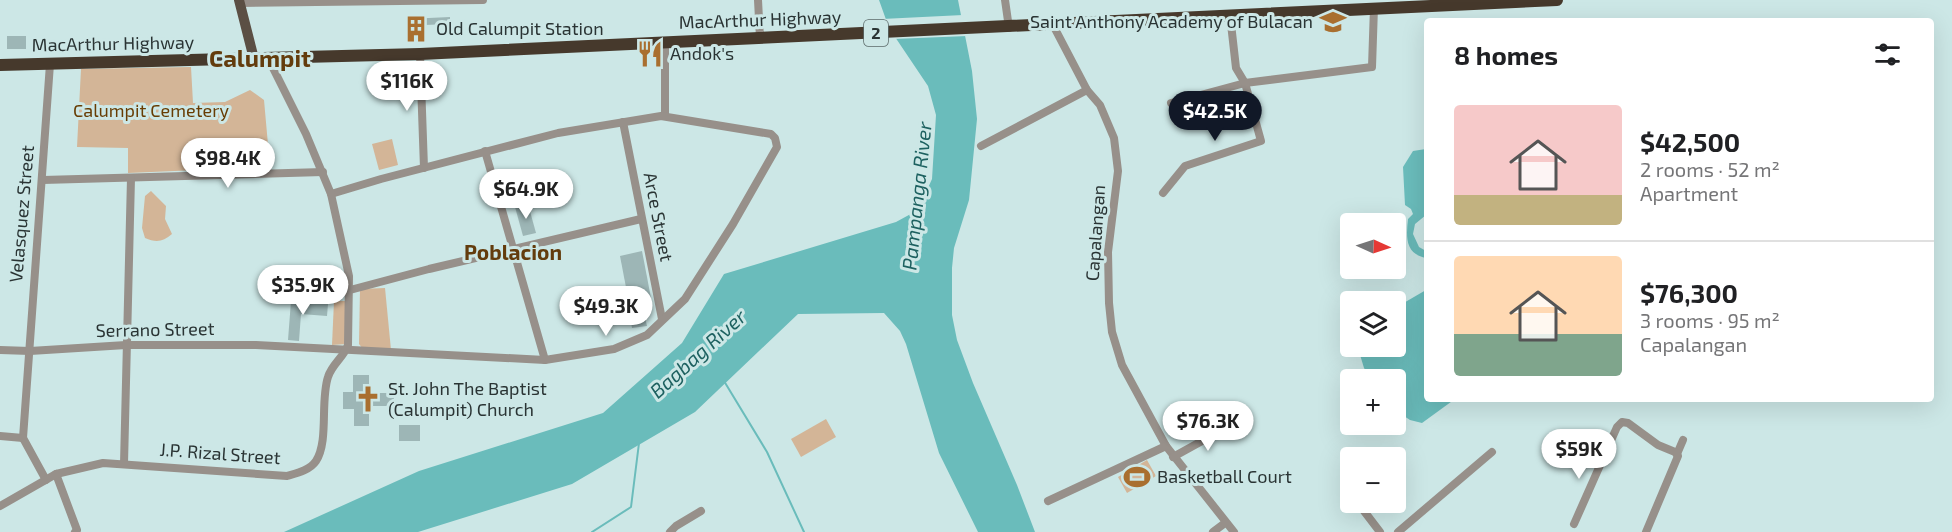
<!DOCTYPE html>
<meta charset="utf-8">
<style>
:root{--surface:#fff;--page:#f2f2f2;--text:#202124;--muted:#757577;--line:#e0e0e0;--accent:#111827}
body{margin:0;font-family:"Exo 2",sans-serif;background:var(--page);color:var(--text);height:100vh;display:flex;flex-direction:column;font-size:22px;white-space:nowrap}
*{box-sizing:border-box;margin:0}
p{font-size:20px;color:var(--muted)}
.icon{flex:none;width:33px;height:33px;fill:none;stroke:currentColor;stroke-width:2;stroke-linecap:round;stroke-linejoin:round}
.map{position:relative;flex:1;overflow:hidden}
.sheet{position:absolute;left:1424px;top:18px;width:510px;height:384px;display:flex;flex-direction:column;background:var(--surface);border-radius:6px;box-shadow:0 6px 24px #0002}
.sheet>*{flex:none}
.needle{width:39px;rotate:93deg}
.fabs{position:absolute;left:1340px;top:213px;display:grid;gap:12px}
.fabs a{display:grid;place-items:center;width:66px;height:66px;border-radius:6px;background:var(--surface);box-shadow:0 6px 24px #0002;font-size:30px}
.price{position:absolute;translate:-50% -51px;padding:0 14px;border-radius:21px;background:#fff;color:#222;font-size:20px;line-height:39px;filter:drop-shadow(0 2px 3px #0008)}
.price::after{content:'';position:absolute;left:50%;top:36px;width:18px;height:14px;margin-left:-9px;background:inherit;clip-path:polygon(0 0,100% 0,50% 100%)}
.price.selected{background:var(--accent);color:#fff}
ul{padding:0;list-style:none}
li{display:flex;align-items:center;gap:18px;height:150px;padding:0 30px}
li+li{border-top:2px solid var(--line)}
li span{display:grid;place-items:center;flex:none;width:168px;height:120px;border-radius:6px;color:#555}
li>.icon{margin-inline-start:auto}
span .icon{width:72px;height:72px;fill:#fffc;stroke-width:1}
li b{font-size:26px}
h2{display:flex;justify-content:space-between;align-items:center;height:72px;padding:0 30px;font-size:26px}
.map>svg:first-child{display:block}
.green{fill:#d3b597}
.water{fill:#6abcbb}
.pier{fill:#cce7e6}
.lines{fill:none;stroke-linecap:round;stroke-linejoin:round}
.stream{stroke:#6abcbb;stroke-width:2}
.building{fill:#9db6b6}
.minor{stroke:#97908a;stroke-width:8}
.major{stroke:#5b4f44;stroke-width:10}
.highway{stroke:#46392c;stroke-width:12}
.labels{text-anchor:middle;stroke-width:6;stroke-linejoin:round;paint-order:stroke}
.shield{fill:#cce7e6;stroke:#5b6a69;stroke-width:1.5}
.shield-label{font-size:16px;font-weight:bold;fill:#2a3434}
.street-label{font-size:18px;fill:#2a3434;stroke:#cce7e6}
.poi-label{font-size:18px;fill:#2a3434;stroke:#cce7e6;text-anchor:start}
.park-label{font-size:18px;fill:#673c03;stroke:#cce7e6}
.water-label{font-size:20px;font-style:italic;fill:#1d6160;stroke:#cce7e6}
.quarter-label{font-size:21px;font-weight:bold;fill:#633c0d;stroke:#cce7e6}
.district-label{font-size:24px;font-weight:bold;fill:#633c0d;stroke:#cce7e6}
</style>
<div class="map">
<svg width="1952" height="532" viewBox="0 0 1952 532">
<rect width="100%" height="100%" fill="#cce7e6"/>
<g class="green">
<path d="M191 67 193 103 225 102 250 90 264 100 270 167 128 173V148L77 147 81 69Z"/>
<path d="M392 139 398 165 379 170 372 144Z"/>
<path d="M151 191 166 206 165 219 172 234C163 242 156 243 145 238L142 228 145 196Z"/>
<path d="M385 288 391 350 363 349 359 344 360 289Z"/>
<path d="M334 301H348L347 344 332 345Z"/>
<path d="M826 419 836 437 801 457 791 439Z"/>
<path d="M1147 460 1156 476 1127 493 1118 477Z"/>
</g>
<g class="water">
<path d="M879 0H958L972 71 977 119 969 200 954 248 952 268V315L957 340 973 383 1017 485 1035 532H978L939 453 906 344 900 331 884 313 798 314 695 412 572 484 418 532H284L419 471 603 413 682 343 724 274 896 222 918 210 932 179 936 115 928 86 889 28Z"/>
<path d="M1426 149 1424 175 1426 215 1415 224 1413 234 1419 247 1426 251V258C1405 254 1406 237 1408 219L1413 214 1411 209 1405 205 1403 167 1413 151Z"/>
<path d="M1426 290V399H1455L1422 423 1410 420 1395 410V380L1371 379 1364 368 1358 348 1395 346V308Z"/>
</g>
<path class="pier" d="M963 15 967 36 893 39 882 19Z"/>
<g class="lines">
<g class="stream">
<path d="M724 381 767 452 804 532"/>
<path d="M592 532 631 507 639 443"/>
</g>
</g>
<g class="building">
<path d="M450 17V24L425 25V33H407V19Z"/>
<rect x="7" y="36" width="19" height="13"/>
<path d="M528 204 536 233 523 236 515 207Z"/>
<path d="M642 251 651 298 629 303 620 256Z"/>
<path d="M291 301 328 304 327 316 301 314 299 341 288 340Z"/>
<path d="M644 313 647 326 632 328 630 316Z"/>
<path d="M353 375H369V393H394V406H369V426H354V409H343V392H353Z"/>
<rect x="399" y="425" width="21" height="16"/>
</g>
<g class="lines">
<g class="minor">
<path d="M758 0 760 38"/>
<path d="M1005 0 1009 28"/>
<path d="M240 3 483 0"/>
<path d="M1053 25 1087 90 1100 105 1114 138 1118 171 1108 252 1109 303 1112 332 1122 365 1166 446 1234 532"/>
<path d="M665 42V116"/>
<path d="M420 54 424 168"/>
<path d="M1171 103 1245 83 1372 67 1374 7"/>
<path d="M623 122 662 319"/>
<path d="M981 146 1087 90"/>
<path d="M485 151 545 360"/>
<path d="M43 180 323 172"/>
<path d="M1163 193 1185 166 1261 141 1245 83 1236 68 1230 15"/>
<path d="M350 290 429 269 641 219"/>
<path d="M0 350 30 351 126 345H256L545 360 614 349 647 335 685 299 733 224 777 147 775 138 771 134 661 116 558 133 381 179 331 194"/>
<path d="M0 436 23 438"/>
<path d="M23 438 50 64"/>
<path d="M23 438 46 480"/>
<path d="M1677 454 1683 440"/>
<path d="M1173 457 1231 425"/>
<path d="M124 464 131 178"/>
<path d="M56 474 77 530 75 532"/>
<path d="M1048 501 1166 446"/>
<path d="M0 506 56 474 103 463 287 476C297 473 310 470 316 461 329 441 320 401 328 377 332 364 344 357 348 345L349 276 331 194 306 134 268 58"/>
<path d="M1364 511 1380 532"/>
<path d="M1574 524 1617 427 1622 422 1628 423 1658 445 1675 452 1678 456 1646 532"/>
<path d="M670 532 676 526 701 511"/>
<path d="M1213 532 1225 523"/>
<path d="M1398 532 1492 452"/>
</g>
<path class="major" d="M239 0 254 59"/>
<path class="highway" d="M0 65 420 54 1557 0"/>
</g>
<defs>
<g id="school-bare" transform="scale(2.07)"><path d="M0-5L7-2L0 1L-7-2ZM-4 1L0 2.5L4 1V4Q0 6-4 4Z" fill="#a96f2f" stroke="#cce7e6" stroke-width="2.5" paint-order="stroke"/></g>
<g id="building-bare" transform="scale(2.07)"><path d="M-4-6H4V6H1V3H-1V6H-4ZM-2.5-4.3h1.7v1.8h-1.7ZM.8-4.3h1.7v1.8H.8ZM-2.5-1h1.7V.8h-1.7ZM.8-1h1.7V.8H.8Z" fill="#a96f2f" stroke="#cce7e6" stroke-width="2.5" paint-order="stroke"/></g>
<g id="restaurant-bare" transform="scale(2.07)"><path d="M-5-6h1v4h1v-4h1v4h1v-4h1v5L-1.5 .5V6h-2V.5L-5-1ZM5-6V6H3V1.5H1.5Q1.5-4 5-6Z" fill="#a96f2f" stroke="#cce7e6" stroke-width="2.5" paint-order="stroke"/></g>
<g id="church-bare" transform="scale(2.07)"><path d="M-1.2-6h2.4v3.5h3.3v2.4h-3.3V6h-2.4V-.1h-3.3v-2.4h3.3Z" fill="#a96f2f" stroke="#cce7e6" stroke-width="2.5" paint-order="stroke"/></g>
<g id="stadium-bare" transform="scale(2.07)"><path d="M0-5a6.5 5 0 1 0 0 10a6.5 5 0 1 0 0-10ZM-3.5-1.8h7v3.6h-7Z" fill="#a96f2f" stroke="#cce7e6" stroke-width="2.5" paint-order="stroke"/></g>
</defs>
<g fill-rule="evenodd">
<use href="#school-bare" x="1333" y="22"/>
<use href="#building-bare" x="416" y="29"/>
<use href="#restaurant-bare" x="650" y="54"/>
<use href="#church-bare" x="368" y="399"/>
<use href="#stadium-bare" x="1137" y="477"/>
</g>
<g class="labels">
<rect class="shield" x="864" y="20" width="24" height="26" rx="4.5"/>
<g class="shield-label">
<text x="876" y="39">2</text>
</g>
<g class="street-label">
<text transform="translate(760 20) rotate(-2)" y="6">MacArthur Highway</text>
<text transform="translate(113 44) rotate(-1)" y="6">MacArthur Highway</text>
<text transform="translate(22 214) rotate(-85)" y="6">Velasquez Street</text>
<text transform="translate(658 217) rotate(79)" y="6">Arce Street</text>
<text transform="translate(1096 233) rotate(-86)" y="6">Capalangan</text>
<text transform="translate(155 330) rotate(-1)" y="6">Serrano Street</text>
<text transform="translate(220 454) rotate(4)" y="6">J.P. Rizal Street</text>
</g>
<g class="poi-label">
<text x="1313" y="28" text-anchor="end">Saint Anthony Academy of Bulacan</text>
<text x="436" y="35">Old Calumpit Station</text>
<text x="670" y="60">Andok's</text>
<text x="388" y="395">St. John The Baptist<tspan x="388" dy="21">(Calumpit) Church</tspan></text>
<text x="1157" y="483">Basketball Court</text>
</g>
<g class="park-label">
<text x="151" y="117">Calumpit Cemetery</text>
</g>
<g class="water-label">
<text transform="translate(917 196) rotate(-84)" y="7">Pampanga River</text>
<text transform="translate(698 354) rotate(-42)" y="7">Bagbag River</text>
</g>
<g class="quarter-label">
<text x="513" y="260">Poblacion</text>
</g>
<g class="district-label">
<text x="260" y="67">Calumpit</text>
</g>
</g>
</svg>
<div class="fabs">
<a><svg class="needle" viewBox="-14 -14 28 28"><path d="M0-13l5 13h-10z" fill="#e53935"/><path d="M0 13l5-13h-10z" fill="#757577"/></svg></a>
<a><svg class="icon" aria-label="layers" viewBox="0 0 24 24"><path d="M12 4l9 5-9 5-9-5zM3 14l9 5 9-5"/></svg></a>
<a>+</a>
<a>−</a>
</div>
<b class="price" style="left:407px;top:112px">$116K</b>
<b class="price selected" style="left:1215px;top:142px">$42.5K</b>
<b class="price" style="left:228px;top:189px">$98.4K</b>
<b class="price" style="left:526px;top:220px">$64.9K</b>
<b class="price" style="left:303px;top:316px">$35.9K</b>
<b class="price" style="left:606px;top:337px">$49.3K</b>
<b class="price" style="left:1208px;top:452px">$76.3K</b>
<b class="price" style="left:1579px;top:480px">$59K</b>
<section class="sheet">
<h2>8 homes<svg class="icon" aria-label="filters" viewBox="0 0 24 24"><path d="M4 7h16M4 17h16"/><circle cx="9" cy="7" r="2"/><circle cx="15" cy="17" r="2"/></svg></h2>
<ul>
<li><span style="background:linear-gradient(#f6c9c9 75%,#c2b280 0)"><svg class="icon" aria-label="home" viewBox="0 0 24 24"><path d="M3 11l9-7 9 7M6 9v11h12V9"/></svg></span><div><b>$42,500</b><p>2 rooms · 52 m²</p><p>Apartment</p></div></li>
<li><span style="background:linear-gradient(#ffd9b3 65%,#7fa58c 0)"><svg class="icon" aria-label="home" viewBox="0 0 24 24"><path d="M3 11l9-7 9 7M6 9v11h12V9"/></svg></span><div><b>$76,300</b><p>3 rooms · 95 m²</p><p>Capalangan</p></div></li>
</ul>
</section>
</div>
